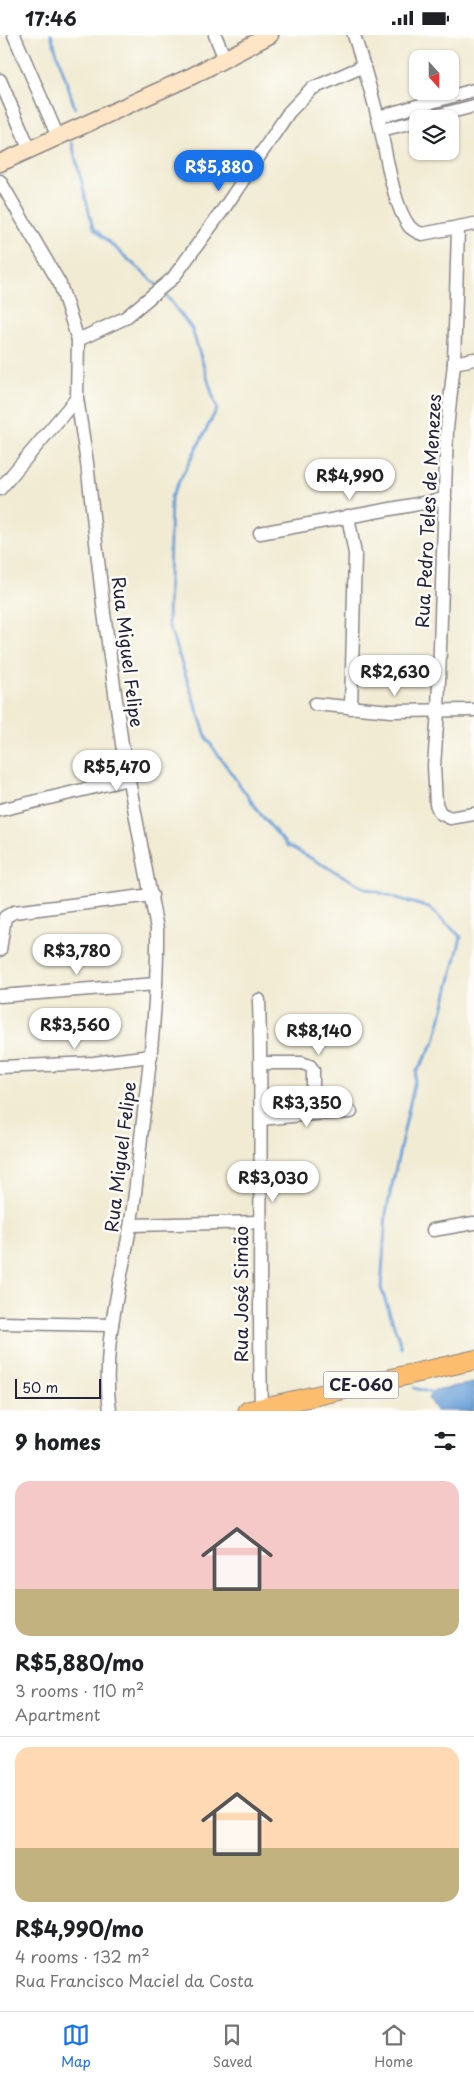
<!DOCTYPE html>
<meta charset="utf-8">
<style>
:root{--surface:#fff;--page:#f2f2f2;--text:#202124;--muted:#757577;--line:#e0e0e0;--accent:#1a73e8}
body{margin:0;font-family:"Playpen Sans",sans-serif;background:var(--page);color:var(--text);height:100vh;display:flex;flex-direction:column;font-size:19px;white-space:nowrap}
*{box-sizing:border-box;margin:0}
p{font-size:16px;color:var(--muted)}
.icon{flex:none;width:28px;height:28px;fill:none;stroke:currentColor;stroke-width:2;stroke-linecap:round;stroke-linejoin:round}
.map{position:relative;height:1376px;overflow:hidden}
.panel{display:flex;flex-direction:column;background:var(--surface);flex:1}
.panel>*{flex:none}
.needle{width:32px;rotate:159deg}
.buttons{position:absolute;left:409px;top:15px;display:grid;gap:10px}
.buttons a{display:grid;place-items:center;width:50px;height:50px;border-radius:10px;background:var(--surface);box-shadow:0 1px 4px #0004;font-size:25px}
.scale{position:absolute;left:15px;bottom:12px;width:86px;box-sizing:border-box;padding-left:5px;border:2px solid #22223b;border-top:0;font-size:14px;line-height:18px;white-space:nowrap;color:#22223b;-webkit-text-stroke:4px #fdfcf7;paint-order:stroke}
.price{position:absolute;translate:-50% -42px;padding:0 11px;border-radius:18px;background:#fff;color:#222;font-size:16px;line-height:32px;filter:drop-shadow(0 1px 2px #0008)}
.price::after{content:'';position:absolute;left:50%;top:30px;width:15px;height:11px;margin-left:-8px;background:inherit;clip-path:polygon(0 0,100% 0,50% 100%)}
.price.active{background:var(--accent);color:#fff}
ul{padding:0;list-style:none}
li{display:grid;align-content:center;gap:10px;height:265px;padding:0 15px}
li+li{border-top:1px solid var(--line)}
li span{display:grid;place-items:center;height:155px;border-radius:15px;color:#555}
li>.icon{margin-inline-start:auto}
span .icon{width:90px;height:90px;fill:#fffc;stroke-width:1}
li b{font-size:21px}
h2{display:flex;justify-content:space-between;align-items:center;height:60px;padding:0 15px;font-size:21px}
.status{display:flex;justify-content:space-between;align-items:center;height:35px;padding:0 25px;background:var(--surface);direction:ltr}
.status svg{height:14px;fill:currentColor}
.dock{display:flex;justify-content:space-around;align-items:center;height:70px;border-top:1px solid var(--line);background:var(--surface);font-size:14px;color:var(--muted)}
.dock a{display:grid;justify-items:center;gap:2px}
.dock .active{color:var(--accent)}
.map>svg:first-child{display:block}
.water{fill:#6ba0d8;stroke:#46618a}
.lines{fill:none;stroke-linecap:round;stroke-linejoin:round}
.stream{stroke:#6ba0d8;stroke-width:3}
.street-casing{stroke:#8a8687;stroke-width:15}
.secondary-casing{stroke:#8a8687;stroke-width:19}
.primary-casing{stroke:#8a8687;stroke-width:21}
.street{stroke:#fff;stroke-width:12}
.secondary{stroke:#fee5c5;stroke-width:16}
.primary{stroke:#fcbd6e;stroke-width:19}
.labels{text-anchor:middle;stroke-width:5;stroke-linejoin:round;paint-order:stroke}
.shield{fill:#fdfcf7;stroke:#646373;stroke-width:1}
.shield-label{font-size:16px;font-weight:bold;fill:#22223b}
.street-label{font-size:18px;fill:#22223b;stroke:#fdfcf7}
</style>
<div class="status"><b>17:46</b><svg viewBox="0 0 49 12"><path d="M0 12V9h3v3zM5 12V6h3v6zM10 12V3h3v9zM15 12V0h3v12zM26 1h20v11H26zM47 4h2v5h-2z"/></svg></div>
<div class="map">
<svg width="474" height="1376" viewBox="0 0 474 1376">
<rect width="100%" height="100%" fill="#fdfcf7"/>
<filter id="ink" filterUnits="userSpaceOnUse"><feTurbulence type="fractalNoise" baseFrequency=".02" numOctaves="2"/><feDisplacementMap in="SourceGraphic" scale="10" xChannelSelector="R" yChannelSelector="G"/><feConvolveMatrix kernelMatrix="1 2 1 2 8 2 1 2 1" color-interpolation-filters="sRGB"/></filter>
<filter id="wash" filterUnits="userSpaceOnUse"><feTurbulence type="fractalNoise" baseFrequency=".0096" numOctaves="4" result="noise"/><feDisplacementMap in="SourceGraphic" scale="20" xChannelSelector="R" yChannelSelector="G"/><feGaussianBlur stdDeviation="1.12" result="paint"/><feColorMatrix in="noise" values="0 0 0 0 0 0 0 0 0 0 0 0 0 0 0 0 0 1.4 0 .05"/><feComposite in="paint" operator="in"/></filter>
<g filter="url(#wash)">
<rect width="100%" height="100%" fill="#f1ebd3"/>
<path class="water" d="M474 1348V1376H436L428 1363 434 1355Z"/>
<g class="lines">
<g class="stream">
<path d="M51 0 75 73"/>
<path d="M72 108 93 193 158 251"/>
<path d="M162 255 192 294 217 374 171 462 168 588 207 704 261 780 287 810 365 853 429 873 461 902 435 1006 417 1036 386 1178 381 1253 402 1313"/>
<path d="M414 1353 435 1359"/>
</g>
</g>
</g>
<g filter="url(#ink)">
<g class="lines">
<g class="street-casing">
<g id="street">
<path d="M14 0 58 102"/>
<path d="M215 0 225 24"/>
<path d="M354 0C364 32 374 64 381 96 387 123 393 169 409 191 412 195 417 197 422 199L474 189"/>
<path d="M0 45 30 115"/>
<path d="M378 82 474 55"/>
<path d="M424 84 474 71"/>
<path d="M381 95 418 86"/>
<path d="M0 146 60 249 78 305 77 363 87 428 104 578 122 709 157 894C158 961 150 1028 142 1094 138 1127 136 1160 130 1192 120 1252 101 1315 110 1376"/>
<path d="M458 194 454 328 447 394 438 676 434 731 436 769 440 778 450 783 474 779"/>
<path d="M78 305 125 283 173 243 225 172 289 77 311 54 364 31"/>
<path d="M454 328 474 324"/>
<path d="M0 454 77 363"/>
<path d="M348 481 355 519 351 673"/>
<path d="M260 498 445 464"/>
<path d="M315 669 391 676 474 675"/>
<path d="M0 775 128 744"/>
<path d="M0 915 5 882 14 877 152 860"/>
<path d="M0 961 156 949"/>
<path d="M259 965C263 1101 258 1237 261 1373"/>
<path d="M261 1028H302L310 1031 313 1035V1079"/>
<path d="M0 1032 93 1028 151 1021"/>
<path d="M261 1084 313 1079 351 1077"/>
<path d="M131 1190 259 1187"/>
<path d="M433 1195 474 1188"/>
<path d="M0 1288 112 1290"/>
</g>
</g>
<g class="secondary-casing">
<path id="secondary" d="M0 128 192 41 270 0"/>
</g>
<g class="primary-casing">
<path id="primary" d="M248 1376 474 1325"/>
</g>
<use href="#street" class="street"/>
<use href="#secondary" class="secondary"/>
<use href="#primary" class="primary"/>
</g>
</g>
<g class="labels">
<rect class="shield" x="323.5" y="1336.5" width="75" height="27" rx="4"/>
<g class="shield-label">
<text x="361" y="1356">CE-060</text>
</g>
<g class="street-label">
<text transform="translate(429 476) rotate(-87)" y="6">Rua Pedro Teles de Menezes</text>
<text transform="translate(127 617) rotate(83)" y="6">Rua Miguel Felipe</text>
<text transform="translate(121 1122) rotate(-83)" y="6">Rua Miguel Felipe</text>
<text transform="translate(242 1259) rotate(-90)" y="6">Rua José Simão</text>
</g>
</g>
</svg>
<div class="buttons">
<a><svg class="needle" viewBox="-14 -14 28 28"><path d="M0-13l5 13h-10z" fill="#e53935"/><path d="M0 13l5-13h-10z" fill="#757577"/></svg></a>
<a><svg class="icon" aria-label="layers" viewBox="0 0 24 24"><path d="M12 4l9 5-9 5-9-5zM3 14l9 5 9-5"/></svg></a>
</div>
<div class="scale">50 m</div>
<b class="price active" style="left:219px;top:157px">R$5,880</b>
<b class="price" style="left:350px;top:466px">R$4,990</b>
<b class="price" style="left:395px;top:662px">R$2,630</b>
<b class="price" style="left:117px;top:757px">R$5,470</b>
<b class="price" style="left:77px;top:941px">R$3,780</b>
<b class="price" style="left:75px;top:1015px">R$3,560</b>
<b class="price" style="left:319px;top:1021px">R$8,140</b>
<b class="price" style="left:307px;top:1093px">R$3,350</b>
<b class="price" style="left:273px;top:1168px">R$3,030</b>
</div>
<section class="panel">
<h2>9 homes<svg class="icon" aria-label="filters" viewBox="0 0 24 24"><path d="M4 7h16M4 17h16"/><circle cx="9" cy="7" r="2"/><circle cx="15" cy="17" r="2"/></svg></h2>
<ul>
<li><span style="background:linear-gradient(#f6c9c9 70%,#c2b280 0)"><svg class="icon" aria-label="home" viewBox="0 0 24 24"><path d="M3 11l9-7 9 7M6 9v11h12V9"/></svg></span><div><b>R$5,880/mo</b><p>3 rooms · 110 m²</p><p>Apartment</p></div></li>
<li><span style="background:linear-gradient(#ffd9b3 65%,#c2b280 0)"><svg class="icon" aria-label="home" viewBox="0 0 24 24"><path d="M3 11l9-7 9 7M6 9v11h12V9"/></svg></span><div><b>R$4,990/mo</b><p>4 rooms · 132 m²</p><p>Rua Francisco Maciel da Costa</p></div></li>
</ul>
</section>
<nav class="dock">
<a class="active"><svg class="icon" aria-label="map" viewBox="0 0 24 24"><path d="M3 6l6-2 6 2 6-2v14l-6 2-6-2-6 2zM9 4v14M15 6v14"/></svg>Map</a>
<a><svg class="icon" aria-label="saved" viewBox="0 0 24 24"><path d="M7 4h10v16l-5-4-5 4z"/></svg>Saved</a>
<a><svg class="icon" aria-label="home" viewBox="0 0 24 24"><path d="M3 11l9-7 9 7M6 9v11h12V9"/></svg>Home</a>
</nav>
